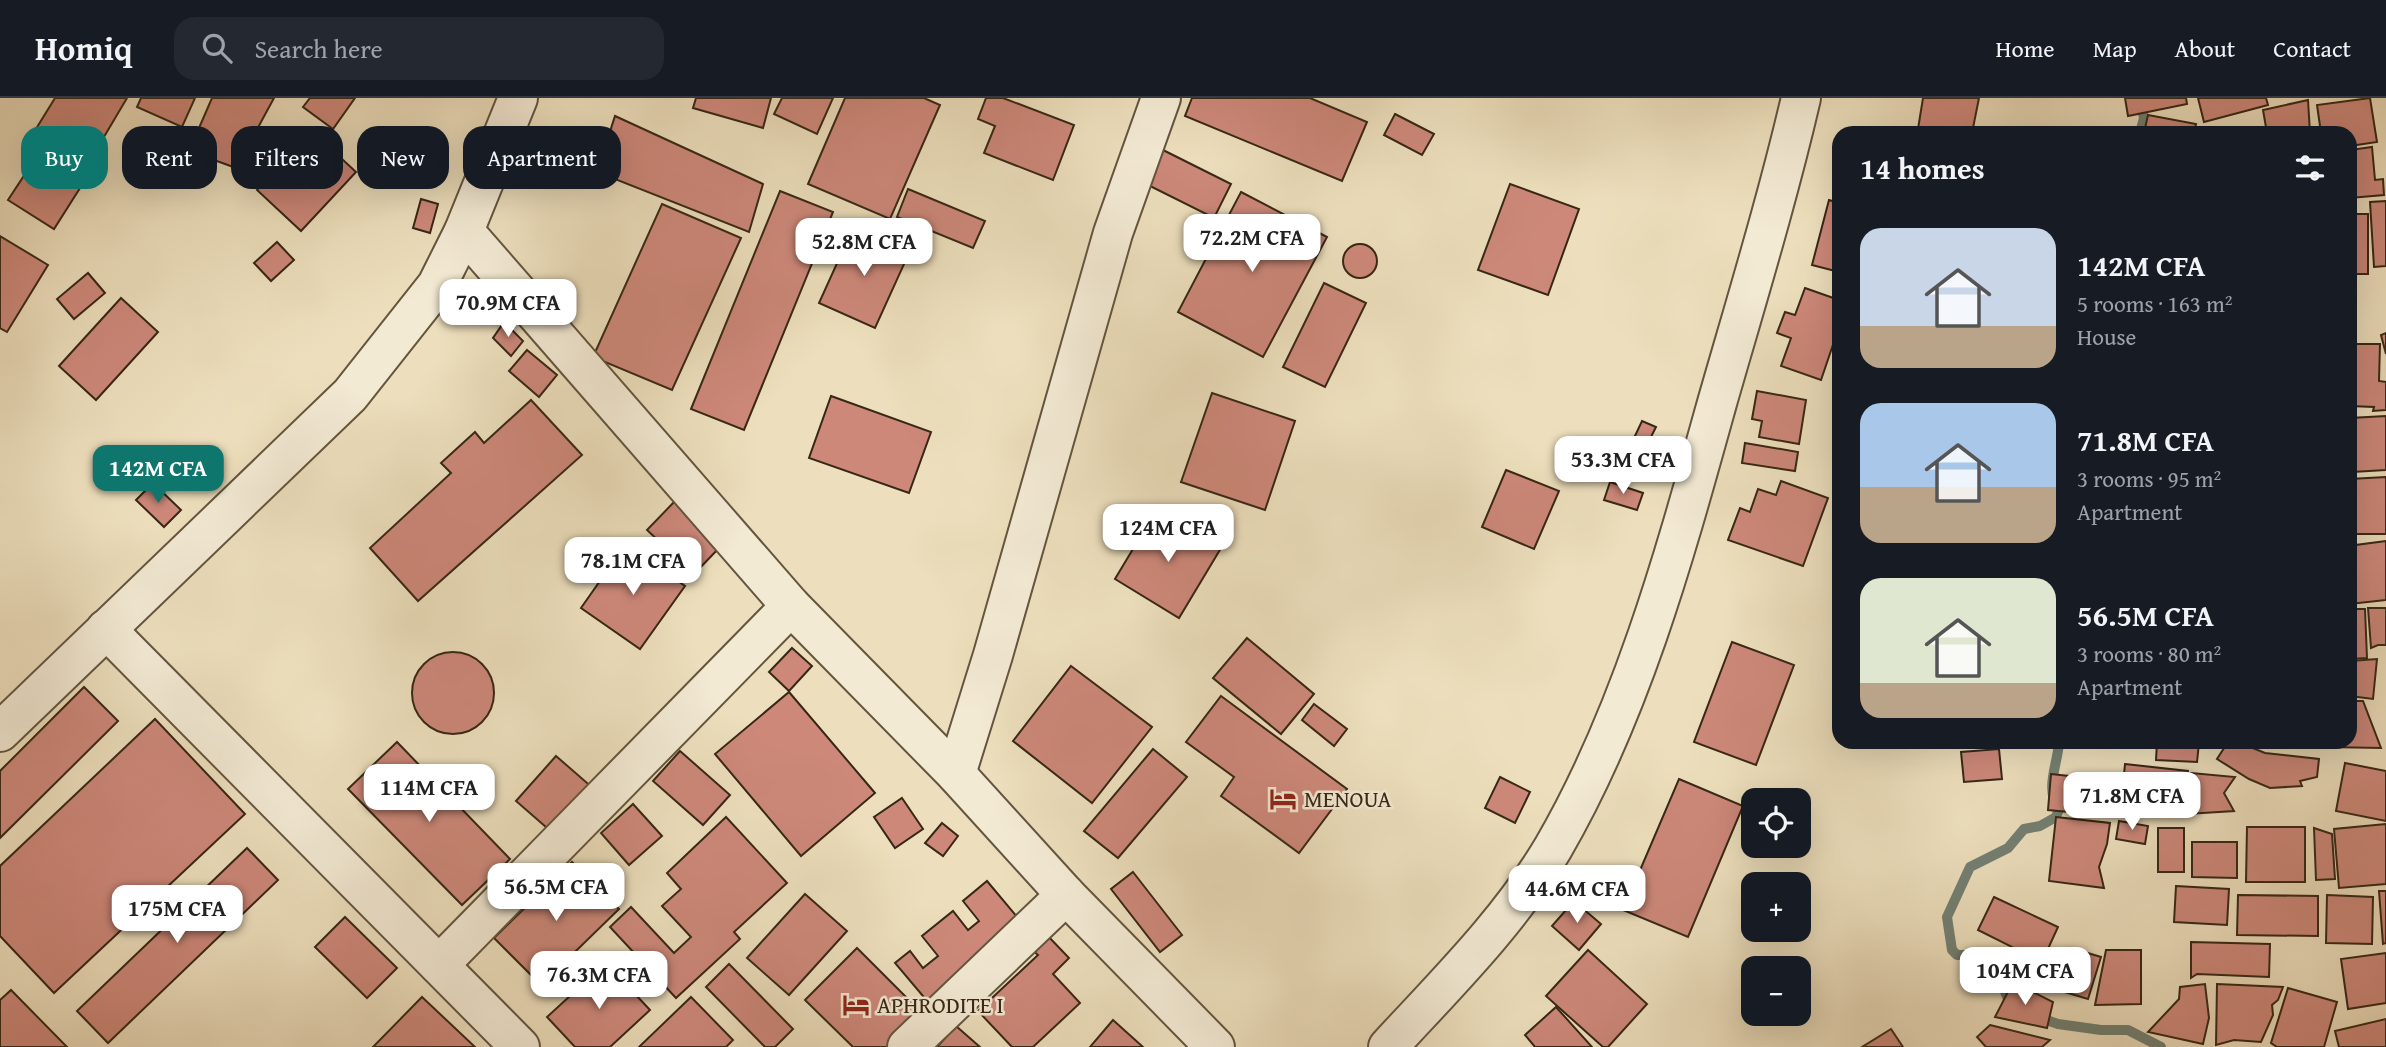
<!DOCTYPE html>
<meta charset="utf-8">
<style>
:root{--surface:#171b24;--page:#242831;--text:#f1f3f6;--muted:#9ea1a6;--line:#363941;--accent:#0f766e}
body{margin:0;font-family:"Gentium Book Plus",serif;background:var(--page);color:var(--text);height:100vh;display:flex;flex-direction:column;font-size:26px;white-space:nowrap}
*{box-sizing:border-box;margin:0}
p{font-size:23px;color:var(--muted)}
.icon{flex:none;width:38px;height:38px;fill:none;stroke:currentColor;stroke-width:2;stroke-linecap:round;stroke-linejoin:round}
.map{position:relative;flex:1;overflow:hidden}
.drawer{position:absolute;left:1832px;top:28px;width:525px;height:623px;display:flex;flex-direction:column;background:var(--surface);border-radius:21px;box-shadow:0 7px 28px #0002}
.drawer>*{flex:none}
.hud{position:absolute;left:21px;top:28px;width:665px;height:63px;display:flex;gap:14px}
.controls{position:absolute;left:1741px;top:690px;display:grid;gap:14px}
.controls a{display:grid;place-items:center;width:70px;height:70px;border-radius:14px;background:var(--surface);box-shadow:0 7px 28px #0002;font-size:35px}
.price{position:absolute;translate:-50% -60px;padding:0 16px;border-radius:14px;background:#fff;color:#222;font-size:23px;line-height:46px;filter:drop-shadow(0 2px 4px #0008)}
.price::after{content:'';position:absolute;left:50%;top:42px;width:21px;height:16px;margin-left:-10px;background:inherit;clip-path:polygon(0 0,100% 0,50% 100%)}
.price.selected{background:var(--accent);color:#fff}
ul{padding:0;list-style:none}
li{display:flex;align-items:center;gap:21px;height:175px;padding:0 28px}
li span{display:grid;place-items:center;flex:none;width:196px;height:140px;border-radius:21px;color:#555}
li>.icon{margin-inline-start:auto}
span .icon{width:84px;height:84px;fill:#fffc;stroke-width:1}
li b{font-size:30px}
h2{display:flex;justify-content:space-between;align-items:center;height:84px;padding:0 28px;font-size:30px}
.tag{padding:0 24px;border-radius:21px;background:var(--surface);box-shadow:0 7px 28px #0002;font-size:24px;line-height:63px}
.tag.selected{background:var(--accent);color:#fff}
header{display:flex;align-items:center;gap:42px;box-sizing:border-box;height:98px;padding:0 35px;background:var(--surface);border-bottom:2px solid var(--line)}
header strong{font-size:33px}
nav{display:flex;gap:38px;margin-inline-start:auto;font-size:24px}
.search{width:490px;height:63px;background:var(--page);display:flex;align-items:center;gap:18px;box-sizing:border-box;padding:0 24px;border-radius:21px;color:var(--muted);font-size:26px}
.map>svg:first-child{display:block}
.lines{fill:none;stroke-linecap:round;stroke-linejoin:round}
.stream{stroke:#728073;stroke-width:10}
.building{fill:#cd887a;stroke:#372715;stroke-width:2}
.minor-casing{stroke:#64553f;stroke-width:42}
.minor{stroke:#f3ead4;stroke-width:38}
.labels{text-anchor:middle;stroke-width:5;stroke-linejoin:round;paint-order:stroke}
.poi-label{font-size:23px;fill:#372715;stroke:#f3ead4;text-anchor:start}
</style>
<header>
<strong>Homiq</strong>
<div class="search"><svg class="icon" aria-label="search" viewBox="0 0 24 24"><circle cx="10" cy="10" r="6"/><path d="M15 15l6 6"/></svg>Search here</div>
<nav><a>Home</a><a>Map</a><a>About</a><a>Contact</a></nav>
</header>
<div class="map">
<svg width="2386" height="949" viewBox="0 0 2386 949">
<rect width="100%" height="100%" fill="#eddfbd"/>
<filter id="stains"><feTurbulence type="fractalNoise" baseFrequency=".00286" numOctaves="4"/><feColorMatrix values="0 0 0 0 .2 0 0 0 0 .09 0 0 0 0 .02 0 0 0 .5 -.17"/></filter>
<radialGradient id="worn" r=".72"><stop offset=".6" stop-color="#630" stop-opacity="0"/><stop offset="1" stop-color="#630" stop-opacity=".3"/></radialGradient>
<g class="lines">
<g class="stream">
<path d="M2140 0 2144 20 2140 35"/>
<path d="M2011 908 2003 889 1992 871 1968 857H1957L1952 852 1947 819 1970 769 2008 750 2024 731 2040 728 2056 719 2059 711C2044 691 2058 666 2059 644"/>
<path d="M2035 918 2058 926 2101 932H2128L2161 949"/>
</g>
</g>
<g class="building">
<path d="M55 0H127L85 71 31 39Z"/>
<path d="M141 0H195L182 29 137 9Z"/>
<path d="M212 0H274L236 70 189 53Z"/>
<path d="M310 0H355L333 31 303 9Z"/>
<path d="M696 0H771L763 30 693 10Z"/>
<path d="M782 0H833L817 36 774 16Z"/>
<path d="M845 0H924L940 7 890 121 808 86Z"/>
<path d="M986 0H1003L1074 27 1053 82 984 55 995 28 978 21Z"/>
<path d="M1192 0H1310L1367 24 1342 83 1185 18Z"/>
<path d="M1923 0H1979L1972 35H1941L1918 31Z"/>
<path d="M2125 0H2186L2187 6 2128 18Z"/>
<path d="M2198 0H2266L2268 7 2204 24Z"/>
<path d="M2370 0 2377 44 2350 48V35H2321L2317 7Z"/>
<path d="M2308 2 2310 35H2267L2263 12Z"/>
<path d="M1395 16 1434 36 1422 57 1384 37Z"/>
<path d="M2148 17 2196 26 2194 35H2144Z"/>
<path d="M615 18 763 86 749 134 597 74Z"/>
<path d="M312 33 356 74 301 133 257 92Z"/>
<path d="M2372 49 2375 82 2383 81 2384 97 2350 100V52Z"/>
<path d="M1159 50 1231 86 1214 120 1142 84Z"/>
<path d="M35 61 80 90 54 131 8 102Z"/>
<path d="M1510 86 1579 111 1548 197 1478 172Z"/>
<path d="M908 91 985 123 973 150 897 119Z"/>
<path d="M780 93 833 114 744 332 691 311Z"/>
<path d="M1241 94 1327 139 1263 259 1178 214Z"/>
<path d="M421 101 438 106 430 135 413 130Z"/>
<path d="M1829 102 1839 105V174L1812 167Z"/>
<path d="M2386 103V168L2374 169 2370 104Z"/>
<path d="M662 106 741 140 672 292 593 259Z"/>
<rect x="2350" y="116" width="18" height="60"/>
<path d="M853 130 909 155 875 230 819 205Z"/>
<path d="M0 138 48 167 7 234 0 230Z"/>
<path d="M277 144 294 162 271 183 254 165Z"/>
<circle cx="1360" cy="163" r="17"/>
<path d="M88 175 105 195 74 221 57 201Z"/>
<path d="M1324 185 1366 205 1325 289 1283 269Z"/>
<path d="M1805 190 1839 202V229L1821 282 1781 268 1791 240 1777 235 1785 214 1795 217Z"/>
<path d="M121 200 158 234 96 302 59 268Z"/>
<path d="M504 224 523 243 511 258 493 240Z"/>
<path d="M2386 235V256L2381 237Z"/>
<path d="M2350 246H2380L2379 283 2386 284V312L2373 313 2374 309 2350 308Z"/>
<path d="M527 252 557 277 539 299 509 273Z"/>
<path d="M1757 293 1806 302 1799 346 1759 339 1762 323 1752 321Z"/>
<path d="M1212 295 1295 323 1265 412 1181 384Z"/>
<path d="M831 298 931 334 909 395 809 360Z"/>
<path d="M531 302 582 357 418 503 370 450 451 375 441 365 475 334 484 345Z"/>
<path d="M2386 318V372L2353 374 2350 320Z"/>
<path d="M1642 323 1656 329 1647 347 1634 340Z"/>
<path d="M1745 345 1798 354 1795 373 1742 365Z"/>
<path d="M1506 372 1559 393 1534 451 1482 429Z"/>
<path d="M2386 379V436H2350V381Z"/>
<path d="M1781 383 1828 400 1803 468 1728 442 1740 410 1750 414 1758 391 1776 397Z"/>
<path d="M1610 384 1643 395 1637 412 1604 402Z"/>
<path d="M153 385 181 412 164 429 136 402Z"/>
<path d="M675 403 721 448 694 476 647 432Z"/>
<path d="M1157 411 1221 450 1179 520 1115 481Z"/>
<path d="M2386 443V502L2350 506V481L2356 480V447Z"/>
<path d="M626 446 685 488 640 551 581 510Z"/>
<path d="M2368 510H2386V547H2378L2371 550Z"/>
<path d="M2350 511H2365L2367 560 2350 561Z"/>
<path d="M1247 540 1314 596 1281 636 1213 580Z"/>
<path d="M1732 544 1794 567 1756 667 1694 644Z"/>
<path d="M792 550 812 568 789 593 769 574Z"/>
<circle cx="453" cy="595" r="41"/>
<path d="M2377 561 2373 601 2350 598V563Z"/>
<path d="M1071 568 1152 629 1092 705 1013 643Z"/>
<path d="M84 589 118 623 0 740V673Z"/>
<path d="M789 594 875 695 801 758 715 656Z"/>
<path d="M1221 598 1347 691 1299 755 1221 698 1234 679 1186 644Z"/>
<path d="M2350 603H2363L2381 650 2272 648V644H2350Z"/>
<path d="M1314 606 1347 631 1334 648 1302 622Z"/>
<path d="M155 621 245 716 54 895 0 838V768Z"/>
<path d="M397 644 510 761 462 807 348 691Z"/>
<path d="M2157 644 2199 645 2197 664 2156 662Z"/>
<path d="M2228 644H2238L2265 655 2319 661 2317 679 2300 683 2302 688 2270 690 2249 681 2217 661Z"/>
<path d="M1153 651 1187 679 1118 760 1084 733Z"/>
<path d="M1999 651 2002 681 1964 684 1961 654Z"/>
<path d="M680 653 730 697 703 727 653 683Z"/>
<path d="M556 658 594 691 554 736 516 703Z"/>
<path d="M2345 665 2386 673V723L2336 713Z"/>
<path d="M2125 666 2188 673 2184 714 2121 708Z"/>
<path d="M2191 675 2235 679 2224 695 2234 713 2187 716Z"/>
<path d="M2051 676 2115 683 2112 718 2048 712Z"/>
<path d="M1500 679 1530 694 1515 725 1485 710Z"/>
<path d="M1679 681 1743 708 1688 839 1623 812Z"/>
<path d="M902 700 923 731 895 750 874 719Z"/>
<path d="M633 706 662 738 629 767 601 735Z"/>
<path d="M726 719 787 785 734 834 740 841 676 900 610 829 631 809 674 855 691 839 662 808 681 791 667 775Z"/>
<path d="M2056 719 2110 725 2107 746 2099 769 2104 790 2049 783Z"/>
<path d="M2119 723 2148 728 2145 746 2116 741Z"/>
<path d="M942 725 958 738 943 758 925 745Z"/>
<path d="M2386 726V786L2339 790 2334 731Z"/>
<path d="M2247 729H2305V784H2246Z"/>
<rect x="2158" y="730" width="26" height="44"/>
<path d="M2314 730 2332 736 2335 781 2316 782Z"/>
<path d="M2192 744H2237V780L2192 779Z"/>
<path d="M247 750 278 782 108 945 77 913Z"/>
<path d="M572 764 619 811 541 887 494 840Z"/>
<path d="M1133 774 1182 837 1160 854 1111 791Z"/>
<path d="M987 783 1023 826 928 904 895 865 910 853 923 870 938 858 922 838 953 813 968 832 979 823 963 803Z"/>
<path d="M2176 788 2229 791 2227 827 2174 824Z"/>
<path d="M2379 793H2386V845L2383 846Z"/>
<path d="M805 796 847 833 789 897 747 860Z"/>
<path d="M2238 797 2318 798V838L2237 837Z"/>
<path d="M2327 797 2373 799 2372 846 2326 845Z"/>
<path d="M1994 799 2058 829 2042 864 1978 832Z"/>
<path d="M1574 803 1601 826 1579 852 1552 828Z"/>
<path d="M345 819 397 870 367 900 315 849Z"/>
<path d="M1046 836 1069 860 1053 876 1080 905 1033 949H1012L978 913 1038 857 1031 851Z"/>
<path d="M2191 844 2270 846 2269 879 2197 876 2191 880Z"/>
<path d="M857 850 927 920 898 949H853L805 902Z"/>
<path d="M2071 850 2101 859 2088 901 2058 892Z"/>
<path d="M1588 852 1647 906 1608 949H1603L1546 898Z"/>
<path d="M2106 852H2141V906L2095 907Z"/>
<path d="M2386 855V905L2348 911 2341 861Z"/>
<path d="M606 865 650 912 610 949H575L547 919Z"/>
<path d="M729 866 793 931 775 949H765L706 889Z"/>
<path d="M2013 884 2053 904 2047 930 1995 919Z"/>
<path d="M2205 886 2209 920 2203 946 2148 934 2179 901 2180 889Z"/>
<path d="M2217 886 2283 889 2278 902 2272 907 2273 917 2261 944 2234 942 2216 947Z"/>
<path d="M2288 890 2337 904 2324 949H2277L2271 945Z"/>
<path d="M11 892 67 949H0V902Z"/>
<path d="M422 899 475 949H373Z"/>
<path d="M691 899 733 942 726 949H639Z"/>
<path d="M1556 909 1592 949H1535L1525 937Z"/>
<path d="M2386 921V949H2339L2335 933Z"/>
<path d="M1113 922 1143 949H1090Z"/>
<path d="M1990 927 2050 942 2042 949H1986L1977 939Z"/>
<path d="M956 928 980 949H937Z"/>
<path d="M1891 931 1903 949H1862Z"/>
</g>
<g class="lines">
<g class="minor-casing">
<g id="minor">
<path d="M464 133 791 508 956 676 1066 797 1215 949"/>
<path d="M106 531 520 949"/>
<path d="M0 634 350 297 437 187 464 133 518 0"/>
<path d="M956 676 993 557 1113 135 1161 0"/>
<path d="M439 867 791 508"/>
<path d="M907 949 1066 797"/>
<path d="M1388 949C1446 886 1509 824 1553 750 1632 614 1675 456 1717 305 1746 204 1777 103 1801 0"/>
</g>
</g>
<use href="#minor" class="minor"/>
</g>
<defs>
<g id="hotel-bare" transform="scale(2.1)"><path d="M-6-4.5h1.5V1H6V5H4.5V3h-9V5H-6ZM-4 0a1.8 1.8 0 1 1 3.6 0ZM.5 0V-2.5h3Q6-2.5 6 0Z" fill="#8f2418" stroke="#f3ead4" stroke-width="2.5" paint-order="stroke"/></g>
</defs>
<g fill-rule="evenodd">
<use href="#hotel-bare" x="1283" y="701"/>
<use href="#hotel-bare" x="856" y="907"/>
</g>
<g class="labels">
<g class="poi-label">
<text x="1304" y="709">MENOUA</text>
<text x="877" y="915">APHRODITE I</text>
</g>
</g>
<rect width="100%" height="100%" filter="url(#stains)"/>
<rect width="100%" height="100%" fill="url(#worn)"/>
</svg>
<div class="controls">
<a><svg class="icon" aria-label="locate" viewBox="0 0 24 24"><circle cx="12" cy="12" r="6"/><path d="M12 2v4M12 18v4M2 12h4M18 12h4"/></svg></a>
<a>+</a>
<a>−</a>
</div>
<b class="price" style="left:1252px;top:176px">72.2M CFA</b>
<b class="price" style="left:864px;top:180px">52.8M CFA</b>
<b class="price" style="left:508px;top:241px">70.9M CFA</b>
<b class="price" style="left:1623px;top:398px">53.3M CFA</b>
<b class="price selected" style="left:158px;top:407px">142M CFA</b>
<b class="price" style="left:1168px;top:466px">124M CFA</b>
<b class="price" style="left:633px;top:499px">78.1M CFA</b>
<b class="price" style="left:429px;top:726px">114M CFA</b>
<b class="price" style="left:2132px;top:734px">71.8M CFA</b>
<b class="price" style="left:556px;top:825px">56.5M CFA</b>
<b class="price" style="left:1577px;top:827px">44.6M CFA</b>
<b class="price" style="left:177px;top:847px">175M CFA</b>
<b class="price" style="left:2025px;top:909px">104M CFA</b>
<b class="price" style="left:599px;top:913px">76.3M CFA</b>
<div class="hud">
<a class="tag selected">Buy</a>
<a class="tag">Rent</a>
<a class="tag">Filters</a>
<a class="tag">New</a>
<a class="tag">Apartment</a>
</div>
<section class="drawer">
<h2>14 homes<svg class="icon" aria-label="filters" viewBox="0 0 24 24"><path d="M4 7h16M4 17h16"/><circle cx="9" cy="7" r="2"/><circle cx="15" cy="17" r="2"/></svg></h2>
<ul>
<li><span style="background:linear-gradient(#c9d6e8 70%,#b9a48a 0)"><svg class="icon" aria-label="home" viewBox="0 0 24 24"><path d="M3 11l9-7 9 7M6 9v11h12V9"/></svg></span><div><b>142M CFA</b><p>5 rooms · 163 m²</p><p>House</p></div></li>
<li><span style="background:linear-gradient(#a9c7e8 60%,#b9a48a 0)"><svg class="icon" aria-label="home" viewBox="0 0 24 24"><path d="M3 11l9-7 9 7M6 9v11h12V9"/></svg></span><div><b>71.8M CFA</b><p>3 rooms · 95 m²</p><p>Apartment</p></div></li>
<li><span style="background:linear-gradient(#dfe7d0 75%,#b9a48a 0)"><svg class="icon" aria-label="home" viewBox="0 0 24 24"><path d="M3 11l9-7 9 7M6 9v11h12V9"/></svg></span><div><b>56.5M CFA</b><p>3 rooms · 80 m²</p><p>Apartment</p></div></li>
</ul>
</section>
</div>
